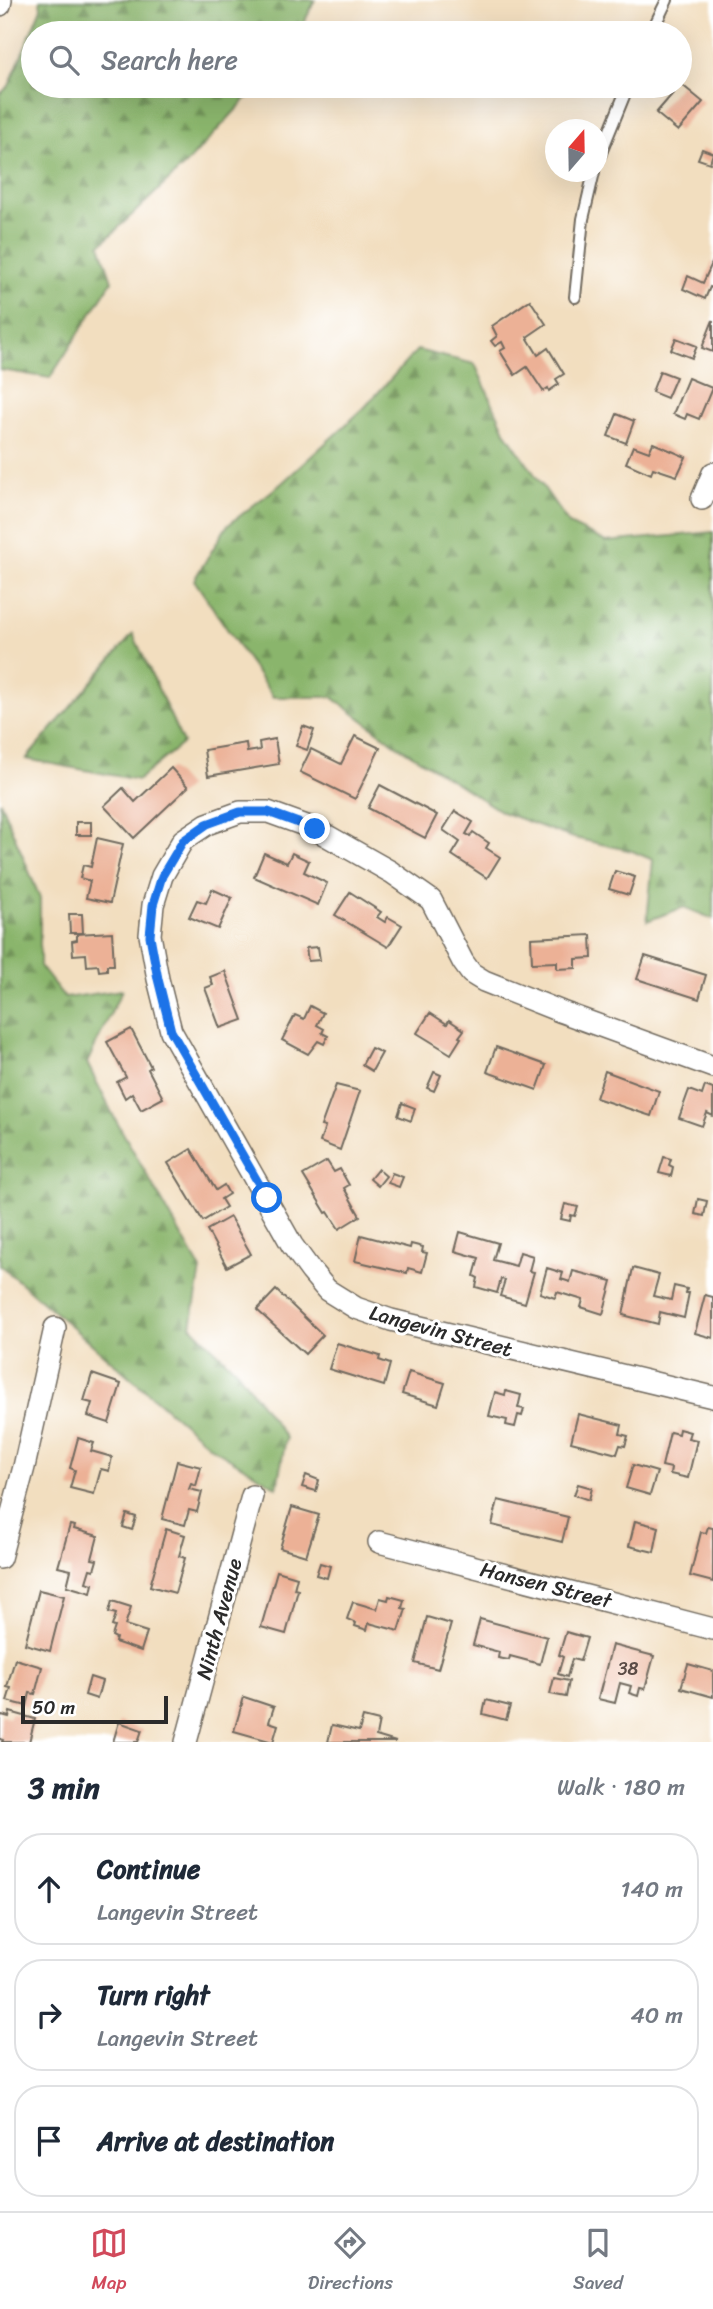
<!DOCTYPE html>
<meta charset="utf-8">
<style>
:root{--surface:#fff;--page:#f2f2f3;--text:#1f2937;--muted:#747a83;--line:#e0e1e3;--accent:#d1495b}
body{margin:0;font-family:Sriracha,sans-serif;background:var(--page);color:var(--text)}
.compass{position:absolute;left:545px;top:119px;width:63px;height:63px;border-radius:50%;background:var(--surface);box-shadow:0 7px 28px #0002;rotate:20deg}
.scale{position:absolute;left:21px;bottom:18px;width:147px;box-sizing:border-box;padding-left:7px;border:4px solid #2b2b2b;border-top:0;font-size:19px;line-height:24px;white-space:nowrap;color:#2b2b2b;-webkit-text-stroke:5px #fff;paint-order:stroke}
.stop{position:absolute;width:21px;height:21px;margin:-16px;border:5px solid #1a73e8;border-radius:50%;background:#fff}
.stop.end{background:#1a73e8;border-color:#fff;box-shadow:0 2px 7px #0008}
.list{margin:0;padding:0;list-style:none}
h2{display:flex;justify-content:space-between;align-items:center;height:91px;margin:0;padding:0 28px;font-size:30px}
h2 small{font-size:23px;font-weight:400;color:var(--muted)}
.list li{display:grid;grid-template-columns:46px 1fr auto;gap:21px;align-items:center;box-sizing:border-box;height:112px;margin:0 14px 14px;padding:0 14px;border:2px solid var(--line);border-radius:28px}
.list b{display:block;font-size:26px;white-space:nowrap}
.list p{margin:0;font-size:23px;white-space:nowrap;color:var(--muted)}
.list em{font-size:23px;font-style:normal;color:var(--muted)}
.icon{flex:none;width:38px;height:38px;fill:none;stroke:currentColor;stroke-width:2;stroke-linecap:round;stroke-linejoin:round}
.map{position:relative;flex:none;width:713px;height:1742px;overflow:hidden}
.search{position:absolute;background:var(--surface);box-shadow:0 7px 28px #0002;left:21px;right:21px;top:21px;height:77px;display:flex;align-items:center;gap:18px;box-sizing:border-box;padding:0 24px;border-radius:38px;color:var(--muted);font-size:26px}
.sheet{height:469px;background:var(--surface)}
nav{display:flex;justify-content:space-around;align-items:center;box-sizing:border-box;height:98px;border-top:2px solid var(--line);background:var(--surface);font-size:19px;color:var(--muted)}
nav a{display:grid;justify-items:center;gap:4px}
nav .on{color:var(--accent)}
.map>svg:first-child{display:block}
.forest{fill:url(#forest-firs);stroke:#5a704c;stroke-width:2}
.building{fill:#ecb196}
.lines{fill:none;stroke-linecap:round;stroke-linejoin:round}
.lane-casing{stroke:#716a5f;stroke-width:14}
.street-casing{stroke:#716a5f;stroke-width:24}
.lane{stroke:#fff;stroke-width:10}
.street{stroke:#fff;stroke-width:21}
.route{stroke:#1a73e8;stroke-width:9}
.labels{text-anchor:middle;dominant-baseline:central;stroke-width:6;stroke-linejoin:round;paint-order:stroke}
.number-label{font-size:18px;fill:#5b4c46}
.street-label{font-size:21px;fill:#2b2b2b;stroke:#fff}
</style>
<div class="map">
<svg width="713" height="1742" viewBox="0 0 713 1742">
<defs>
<pattern id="forest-firs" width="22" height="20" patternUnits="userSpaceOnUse" patternTransform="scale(1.75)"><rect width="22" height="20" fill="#8ab56c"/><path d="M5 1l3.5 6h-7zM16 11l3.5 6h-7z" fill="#719359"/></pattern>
</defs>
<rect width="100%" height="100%" fill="#fff"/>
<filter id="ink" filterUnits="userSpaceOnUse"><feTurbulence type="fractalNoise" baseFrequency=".0143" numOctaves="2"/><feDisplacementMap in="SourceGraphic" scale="14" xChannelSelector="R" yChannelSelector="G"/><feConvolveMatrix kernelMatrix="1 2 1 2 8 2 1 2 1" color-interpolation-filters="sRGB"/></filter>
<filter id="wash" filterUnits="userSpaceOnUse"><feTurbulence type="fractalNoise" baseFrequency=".00686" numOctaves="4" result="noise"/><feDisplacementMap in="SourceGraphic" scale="28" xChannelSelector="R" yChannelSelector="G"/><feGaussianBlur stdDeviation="1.57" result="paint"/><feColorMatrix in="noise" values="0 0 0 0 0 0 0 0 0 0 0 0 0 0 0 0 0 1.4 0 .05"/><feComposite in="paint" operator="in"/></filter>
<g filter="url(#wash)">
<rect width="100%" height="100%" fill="#f2debf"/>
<g class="forest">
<polygon points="40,0 315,0 299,33 33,33 33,86 258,86 189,161 100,245 112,281 50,378 0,370 0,94 9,86 41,8"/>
<polygon points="417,350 475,364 506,433 569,524 606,542 713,532 713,919 684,907 647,921 653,860 632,851 570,837 502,812 395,744 332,697 273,697 194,580 227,526 282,483 364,408"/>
<polygon points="133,634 183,743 138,780 26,759"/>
<polygon points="0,801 40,898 40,966 65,998 122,990 87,1063 114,1117 201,1270 191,1326 238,1372 286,1438 277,1487 211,1447 0,1265"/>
</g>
<g id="blocks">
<g class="building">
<polygon points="681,84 703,102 678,131 656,113"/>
<polygon points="702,149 713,153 710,163 698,159"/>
<polygon points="713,261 713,288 710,287 705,299 683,289 688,276 703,283"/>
<polygon points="530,300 546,324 527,337 538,355 548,348 564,374 556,379 559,384 549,391 548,388 543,391 527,367 515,375 500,351 505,348 502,342 495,346 491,341 497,336 492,326"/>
<polygon points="713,320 713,352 702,348"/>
<polygon points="676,338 697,346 692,358 671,350"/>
<polygon points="660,371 676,377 667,398 652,392"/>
<polygon points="688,378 712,388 699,419 687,414 685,419 673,414"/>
<polygon points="617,414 634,421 626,443 608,436"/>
<polygon points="653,443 686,457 677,476 653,468 651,474 626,463 633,446 649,452"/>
<polygon points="303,726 314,730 307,750 296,746"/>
<polygon points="355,736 380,748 355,799 300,772 311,749 341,764"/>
<polygon points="275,739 279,764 208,776 204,750 246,743 247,752 260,750 259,742"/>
<polygon points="171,768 188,787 134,838 104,806 123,788 135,802"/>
<polygon points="380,785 437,815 425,838 368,808"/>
<polygon points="455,811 473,822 466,834 470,836 473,832 489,843 486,848 500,857 487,878 452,855 460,842 443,830"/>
<rect x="76" y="822" width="15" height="13"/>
<polygon points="97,838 123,844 110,903 86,898 90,881 80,878 83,865 91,867"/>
<polygon points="264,853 287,863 292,853 309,861 304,872 327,883 318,905 254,877"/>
<polygon points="615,871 635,877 629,895 609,889"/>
<polygon points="212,889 232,898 218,929 189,917 197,900 206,903"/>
<polygon points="350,892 381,912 377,917 385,922 388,917 402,925 388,947 335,915"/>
<polygon points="69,914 82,914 83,933 70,933"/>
<polygon points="112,932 114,965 107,965 107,970 99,971 98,965 87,966 86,954 73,955 72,941 77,940 77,934"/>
<polygon points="591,935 592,958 576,959 576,968 557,969 557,962 532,963 531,938"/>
<polygon points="318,947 320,960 308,961 306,948"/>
<polygon points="645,956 706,975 699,999 637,979"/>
<polygon points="225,971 243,1020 220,1028 205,988 213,985 210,977"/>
<polygon points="310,1006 323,1013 317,1025 324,1029 322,1033 328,1036 324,1044 318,1041 308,1054 282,1040 295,1015 304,1019"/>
<polygon points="430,1013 447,1024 449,1020 464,1030 459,1037 461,1038 451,1054 417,1033"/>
<polygon points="131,1029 151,1067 148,1069 163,1098 141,1110 132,1093 125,1098 117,1082 126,1077 107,1042"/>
<polygon points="496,1047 546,1065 537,1090 487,1072"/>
<polygon points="371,1048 382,1053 372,1071 362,1065"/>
<polygon points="605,1071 659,1091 651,1116 596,1098"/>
<polygon points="434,1072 441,1075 434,1091 427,1088"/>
<polygon points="336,1085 360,1091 340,1150 320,1142 325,1127 321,1126"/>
<polygon points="705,1086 713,1089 713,1116 707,1113 702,1126 679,1118 689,1090 702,1095"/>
<polygon points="402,1103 415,1108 411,1121 398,1116"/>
<polygon points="191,1149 216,1190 224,1185 229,1194 221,1199 226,1207 203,1221 168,1163"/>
<polygon points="664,1157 671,1159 669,1165 673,1167 671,1176 659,1173"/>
<polygon points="327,1161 334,1172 340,1169 349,1185 344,1188 360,1216 339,1229 328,1212 326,1213 303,1175"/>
<polygon points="378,1169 386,1176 378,1186 370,1179"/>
<polygon points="392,1173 403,1177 399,1187 388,1183"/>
<polygon points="698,1199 707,1201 704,1216 695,1214"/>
<polygon points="565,1204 578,1207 575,1216 571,1215 570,1221 561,1219"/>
<polygon points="230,1217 251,1254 227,1267 207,1230"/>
<polygon points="460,1232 498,1243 493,1260 516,1266 520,1252 533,1256 529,1271 534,1272 525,1303 500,1296 505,1280 501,1279 497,1293 476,1287 478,1278 474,1276 479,1258 455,1251"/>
<polygon points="361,1235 410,1248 411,1244 423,1247 422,1252 427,1253 422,1272 408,1268 407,1273 355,1261"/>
<polygon points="547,1268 563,1273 561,1279 570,1282 573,1271 612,1281 603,1314 581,1307 583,1300 557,1292 555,1298 540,1293"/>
<polygon points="633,1268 659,1275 653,1296 671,1300 674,1286 687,1289 686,1293 689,1293 684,1318 660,1312 658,1324 623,1315"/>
<polygon points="276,1290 323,1335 305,1354 257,1310"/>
<polygon points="705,1295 713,1297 713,1338 695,1333"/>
<polygon points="337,1343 380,1356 379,1360 390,1364 384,1386 329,1369"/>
<polygon points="409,1372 445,1383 438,1405 402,1394"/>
<polygon points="92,1374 121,1384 109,1423 88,1416 92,1403 84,1401"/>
<polygon points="506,1391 521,1395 518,1408 524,1409 522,1416 518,1415 515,1427 506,1425 507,1420 489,1416 495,1392 505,1395"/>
<polygon points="578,1414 622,1425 620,1434 628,1436 625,1446 620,1445 617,1454 571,1442"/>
<polygon points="679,1429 690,1432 688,1438 697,1440 688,1478 670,1474 671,1468 662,1466 670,1432 678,1434"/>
<polygon points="78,1438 94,1443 91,1451 112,1457 109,1471 101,1469 94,1494 70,1488 75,1470 70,1468"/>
<polygon points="177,1461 201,1467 196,1486 191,1484 189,1489 202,1492 197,1512 189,1510 185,1525 162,1519"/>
<polygon points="633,1465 657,1472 650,1495 626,1488"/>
<polygon points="306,1475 319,1480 316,1491 302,1487"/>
<polygon points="578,1484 592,1488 589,1500 574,1495"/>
<polygon points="498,1500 568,1517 562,1542 492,1525"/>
<polygon points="292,1507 319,1515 306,1556 280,1548"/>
<polygon points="127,1514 136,1517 132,1530 123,1527"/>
<polygon points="635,1521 659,1527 654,1552 629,1546"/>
<polygon points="70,1525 75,1526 74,1529 98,1536 92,1559 97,1560 94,1570 90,1569 86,1582 93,1584 91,1593 67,1586 71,1570 58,1567"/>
<polygon points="708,1527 713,1528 713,1582 690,1576 701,1532 706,1533"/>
<polygon points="166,1529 185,1535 179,1556 185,1558 175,1593 150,1586"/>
<polygon points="320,1563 330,1566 327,1578 316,1575"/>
<polygon points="277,1571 297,1577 294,1589 298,1590 286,1634 261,1627"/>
<polygon points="39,1590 64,1596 50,1651 25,1644"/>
<polygon points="389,1596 404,1600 402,1608 406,1609 399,1631 369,1623 367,1630 355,1626 356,1623 347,1619 353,1602 377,1609 380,1598 388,1600"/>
<polygon points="112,1601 131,1607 125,1625 147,1632 141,1651 115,1642 116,1638 112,1636 115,1627 112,1626 116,1614 109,1612"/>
<polygon points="427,1617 451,1624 438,1669 415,1663"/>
<polygon points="480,1619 547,1637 540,1664 510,1656 509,1660 498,1658 499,1652 473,1645"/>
<polygon points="566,1632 587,1638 580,1661 572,1659 567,1677 558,1674 563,1657 559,1655"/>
<polygon points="612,1645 654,1656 645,1689 640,1688 638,1696 629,1693 631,1686 620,1683 615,1703 598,1699"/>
<polygon points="15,1659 42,1667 35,1694 30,1693 27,1706 7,1701 11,1688 7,1687"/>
<polygon points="688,1664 713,1671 713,1697 681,1688"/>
<polygon points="90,1677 102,1681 97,1699 85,1695"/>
<polygon points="554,1678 569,1681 566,1697 550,1694"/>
<polygon points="244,1697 274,1707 269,1722 278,1725 273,1742 234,1731"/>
<polygon points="486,1700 510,1706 506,1720 483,1714"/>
<polygon points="10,1712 35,1719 29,1742 2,1742 3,1740 0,1739 0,1718 2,1715 9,1717"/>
<polygon points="363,1717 379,1721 376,1736 396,1742 328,1742 332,1725 359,1731"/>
<polygon points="119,1722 142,1730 138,1742 113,1742"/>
</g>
</g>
</g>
<g filter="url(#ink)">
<use href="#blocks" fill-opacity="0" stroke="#716a5f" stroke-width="2"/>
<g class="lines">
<g class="lane-casing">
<g id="lane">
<polyline points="651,33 667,0"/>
<polyline points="598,160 628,86"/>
<polyline points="575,297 583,219 594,172"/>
</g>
</g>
<g class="street-casing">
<g id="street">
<polyline points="0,5 1,0"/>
<polyline points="702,499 713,473"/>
<polyline points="713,1067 562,1012 484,981 471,973 463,962 431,900 391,872 315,829 268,812 240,812 207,824 183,840 162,876 153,905 150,935 158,979 171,1031 292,1245 311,1271 327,1290 356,1308 391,1320 713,1397"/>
<polyline points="379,1542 713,1629"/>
<polyline points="0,1558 24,1467 55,1328"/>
<polyline points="186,1742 252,1496"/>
</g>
</g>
<use href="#lane" class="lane"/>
<use href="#street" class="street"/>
</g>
</g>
<g class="lines" filter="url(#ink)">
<polyline class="route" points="267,1198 171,1031 158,979 150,936 153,905 162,876 183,841 207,824 240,812 268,812 315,829"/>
</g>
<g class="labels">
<g class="number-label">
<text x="628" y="1669">38</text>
</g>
<g class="street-label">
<text transform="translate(441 1331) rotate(15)">Langevin Street</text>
<text transform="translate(546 1585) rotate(14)">Hansen Street</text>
<text transform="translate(219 1619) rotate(-75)">Ninth Avenue</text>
</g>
</g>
</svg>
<svg class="compass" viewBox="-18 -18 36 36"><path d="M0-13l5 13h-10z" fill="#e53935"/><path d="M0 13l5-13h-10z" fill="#747a83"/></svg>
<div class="scale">50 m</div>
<div class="stop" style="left:267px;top:1198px"></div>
<div class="stop end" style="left:315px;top:829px"></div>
<div class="search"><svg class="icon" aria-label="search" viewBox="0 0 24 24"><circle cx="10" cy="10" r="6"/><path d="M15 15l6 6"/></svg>Search here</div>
</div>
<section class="sheet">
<h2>3 min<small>Walk · 180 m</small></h2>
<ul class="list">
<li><svg class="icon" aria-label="ahead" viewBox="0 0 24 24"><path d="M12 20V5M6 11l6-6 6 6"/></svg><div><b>Continue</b><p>Langevin Street</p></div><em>140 m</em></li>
<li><svg class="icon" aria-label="right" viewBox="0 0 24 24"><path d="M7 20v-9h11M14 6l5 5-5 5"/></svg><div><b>Turn right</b><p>Langevin Street</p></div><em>40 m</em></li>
<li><svg class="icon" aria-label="arrive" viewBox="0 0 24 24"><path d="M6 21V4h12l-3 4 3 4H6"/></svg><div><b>Arrive at destination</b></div></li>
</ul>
</section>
<nav>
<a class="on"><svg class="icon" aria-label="map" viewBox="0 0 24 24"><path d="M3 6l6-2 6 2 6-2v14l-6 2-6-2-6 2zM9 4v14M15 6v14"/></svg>Map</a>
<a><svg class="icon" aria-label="directions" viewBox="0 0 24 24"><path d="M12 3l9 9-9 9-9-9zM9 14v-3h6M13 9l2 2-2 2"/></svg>Directions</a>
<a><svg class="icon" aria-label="saved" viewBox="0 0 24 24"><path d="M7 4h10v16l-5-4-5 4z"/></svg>Saved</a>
</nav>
